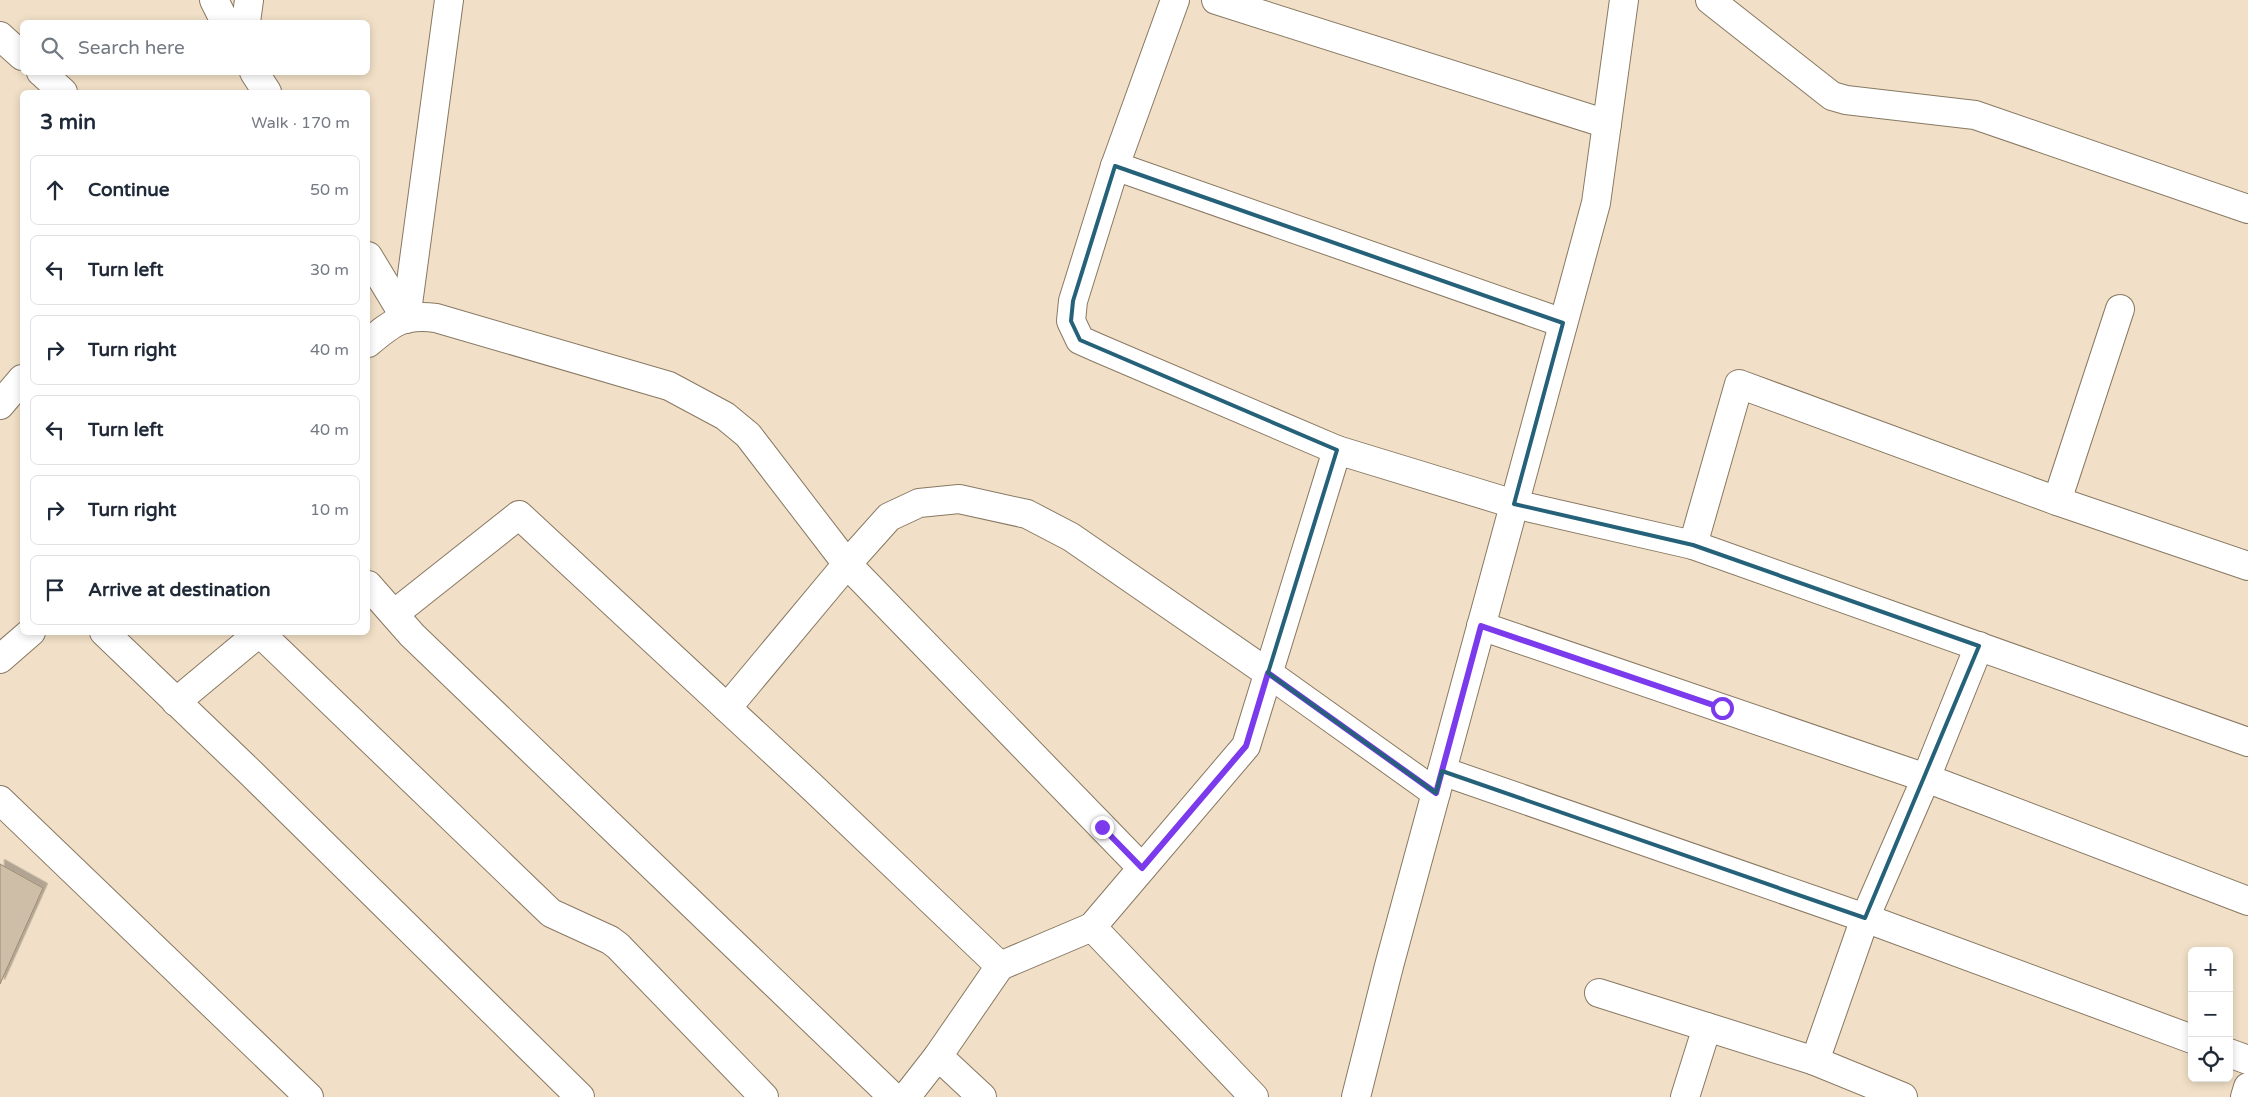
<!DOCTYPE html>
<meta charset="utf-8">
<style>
:root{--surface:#fff;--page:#f6f6f7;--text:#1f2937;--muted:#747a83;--line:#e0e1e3}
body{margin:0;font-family:"Varela Round",sans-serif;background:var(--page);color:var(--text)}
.controls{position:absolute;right:15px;bottom:15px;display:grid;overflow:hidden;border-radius:8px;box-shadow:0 2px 8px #0003}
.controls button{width:45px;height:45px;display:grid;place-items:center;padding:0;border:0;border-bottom:1px solid var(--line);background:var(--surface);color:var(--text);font:25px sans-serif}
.stop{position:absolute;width:15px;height:15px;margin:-11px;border:4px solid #7c3aed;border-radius:50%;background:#fff}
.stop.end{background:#7c3aed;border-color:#fff;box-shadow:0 1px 5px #0008}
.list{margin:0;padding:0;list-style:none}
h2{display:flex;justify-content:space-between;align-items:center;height:65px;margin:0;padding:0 20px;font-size:21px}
h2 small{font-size:16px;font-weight:400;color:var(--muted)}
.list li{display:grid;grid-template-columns:32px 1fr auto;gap:15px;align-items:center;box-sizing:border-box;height:70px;margin:0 10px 10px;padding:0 10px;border:1px solid var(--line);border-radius:8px}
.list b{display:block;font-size:19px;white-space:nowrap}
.list em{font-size:16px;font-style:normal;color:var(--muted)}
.icon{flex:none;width:28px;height:28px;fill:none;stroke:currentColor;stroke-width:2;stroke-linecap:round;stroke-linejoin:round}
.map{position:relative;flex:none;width:2248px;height:1097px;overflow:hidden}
.search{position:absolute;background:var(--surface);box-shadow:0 2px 8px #0003;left:20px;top:20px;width:350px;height:55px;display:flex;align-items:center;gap:12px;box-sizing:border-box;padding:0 18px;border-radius:8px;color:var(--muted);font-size:19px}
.panel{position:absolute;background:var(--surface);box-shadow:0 2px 8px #0003;left:20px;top:90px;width:350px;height:545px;border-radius:8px}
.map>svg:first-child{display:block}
.building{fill:#cfbea7;stroke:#988872;filter:url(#shadow)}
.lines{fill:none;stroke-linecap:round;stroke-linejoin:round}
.street-casing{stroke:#887862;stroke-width:30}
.street{stroke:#fff;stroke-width:28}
.route{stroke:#7c3aed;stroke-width:6}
.marked{fill:none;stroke:#256279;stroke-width:4;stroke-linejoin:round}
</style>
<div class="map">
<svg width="2248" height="1097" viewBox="0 0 2248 1097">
<defs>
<filter id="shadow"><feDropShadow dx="4.5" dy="-4.5" stdDeviation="0" flood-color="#0004"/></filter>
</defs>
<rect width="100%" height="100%" fill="#f1e0c7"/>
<polygon class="building" points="0,864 43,888 0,984"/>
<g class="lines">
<g class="street-casing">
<g id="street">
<polyline points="214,0 225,22"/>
<polyline points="1175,0 1115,166 1073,301 1071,321 1080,340 1098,348 1337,450"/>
<polyline points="1216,0 1607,124"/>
<polyline points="1710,0 1832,96 1846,100 1975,115 2248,209"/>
<polyline points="246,22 249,0"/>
<polyline points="0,36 22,56"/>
<polyline points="41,72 63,92"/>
<polyline points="254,72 267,92"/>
<polyline points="1115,166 1563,323"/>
<polyline points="368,256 406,319"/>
<polyline points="406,319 449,0"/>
<path d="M368,343C393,322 402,314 436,318L669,386L725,416L748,435L847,564L1142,868"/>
<polyline points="0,405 22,379"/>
<polyline points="2057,501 2120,309"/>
<polyline points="1693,545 2248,742"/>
<polyline points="368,585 412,635 893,1097"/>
<polyline points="394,614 519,515 810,785 1000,966 938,1056"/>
<polyline points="1481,626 1926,778 1865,918 1815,1061 1903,1097"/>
<polyline points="104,632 252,774 580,1097"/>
<polyline points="260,633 551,913 610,940 618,946 764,1097"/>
<polyline points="1979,646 1926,778 2248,901"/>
<polyline points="0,659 31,632"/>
<polyline points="176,702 260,632"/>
<polyline points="727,708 847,564 889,517 919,503 959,499 1027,514 1071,537 1268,673 1436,793"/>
<polyline points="1442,771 1865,918 2192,1039"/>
<polyline points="0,800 309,1097"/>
<polyline points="1092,927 1254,1097"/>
<polyline points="1000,966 1092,927 1246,746 1337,450 1514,504 1693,545 1739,384 2057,501 2248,566"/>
<polyline points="1599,993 1815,1061"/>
<polyline points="2229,1053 2248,1060"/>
<polyline points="906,1097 938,1056 982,1097"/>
<polyline points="1356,1097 1389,966 1596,203 1624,0"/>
<polyline points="1685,1097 1707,1027"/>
<polyline points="2245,1097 2248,1087"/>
</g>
</g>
<use href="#street" class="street"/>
</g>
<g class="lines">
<polyline class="route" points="1102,827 1142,868 1246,746 1268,673 1436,793 1481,626 1722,708"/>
</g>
<path class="marked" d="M1115,166L1563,323L1514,504L1693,545L1979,646L1865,918L1442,771L1436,793L1268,673L1337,450L1080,340L1071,321L1073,301Z"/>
</svg>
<div class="controls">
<button>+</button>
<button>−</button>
<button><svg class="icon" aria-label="locate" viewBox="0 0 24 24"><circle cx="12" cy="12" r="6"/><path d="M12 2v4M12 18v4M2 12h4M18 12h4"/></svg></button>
</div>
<div class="stop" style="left:1722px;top:708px"></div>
<div class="stop end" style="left:1102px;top:827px"></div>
<div class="search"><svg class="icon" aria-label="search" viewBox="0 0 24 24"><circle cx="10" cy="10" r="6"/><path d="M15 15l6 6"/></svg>Search here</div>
<section class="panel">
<h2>3 min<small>Walk · 170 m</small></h2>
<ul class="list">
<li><svg class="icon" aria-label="ahead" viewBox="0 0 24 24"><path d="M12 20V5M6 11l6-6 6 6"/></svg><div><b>Continue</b></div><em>50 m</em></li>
<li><svg class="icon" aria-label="left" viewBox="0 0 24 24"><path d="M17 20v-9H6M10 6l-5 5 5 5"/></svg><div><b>Turn left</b></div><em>30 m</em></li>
<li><svg class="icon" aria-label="right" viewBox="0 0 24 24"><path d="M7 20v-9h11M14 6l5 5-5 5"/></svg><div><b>Turn right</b></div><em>40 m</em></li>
<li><svg class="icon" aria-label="left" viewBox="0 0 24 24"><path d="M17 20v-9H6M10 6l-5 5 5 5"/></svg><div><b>Turn left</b></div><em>40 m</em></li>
<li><svg class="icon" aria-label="right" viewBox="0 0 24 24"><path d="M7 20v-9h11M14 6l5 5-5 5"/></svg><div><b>Turn right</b></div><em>10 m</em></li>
<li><svg class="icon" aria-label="arrive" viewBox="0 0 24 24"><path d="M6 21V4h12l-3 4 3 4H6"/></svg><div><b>Arrive at destination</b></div></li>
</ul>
</section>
</div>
